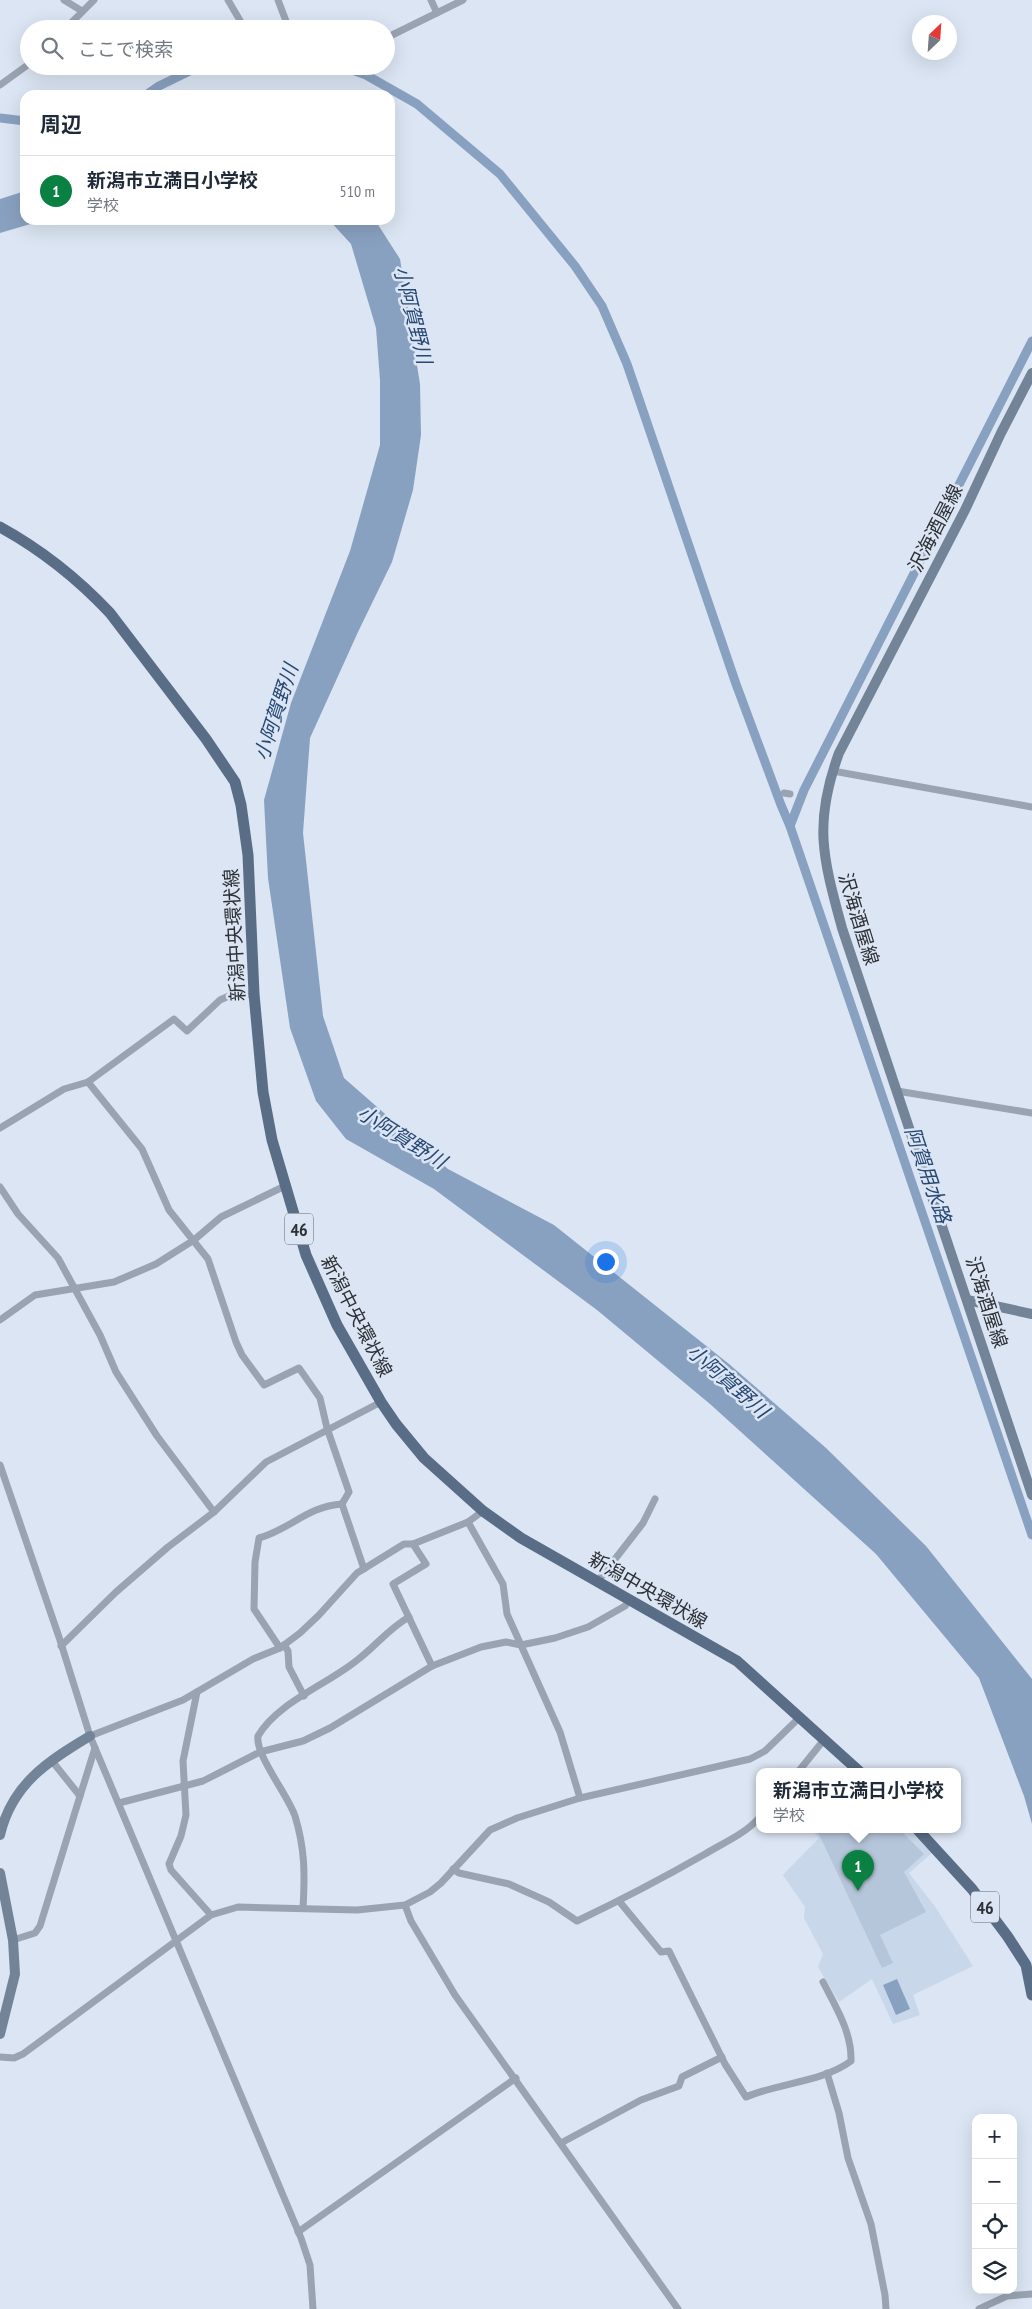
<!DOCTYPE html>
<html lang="ja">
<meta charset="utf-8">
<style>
:root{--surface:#fff;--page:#f6f6f7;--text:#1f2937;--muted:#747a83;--line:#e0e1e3;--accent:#0b8043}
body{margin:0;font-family:"PT Sans Narrow","Noto Sans JP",sans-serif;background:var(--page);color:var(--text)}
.controls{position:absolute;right:15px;bottom:15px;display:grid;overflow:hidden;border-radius:10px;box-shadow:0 5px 20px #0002}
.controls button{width:45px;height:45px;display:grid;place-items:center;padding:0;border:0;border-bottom:1px solid var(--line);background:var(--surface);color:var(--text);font:25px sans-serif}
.compass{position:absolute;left:912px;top:15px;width:45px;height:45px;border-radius:50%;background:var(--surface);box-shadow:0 5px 20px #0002;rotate:25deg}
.you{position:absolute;left:605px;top:1261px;width:18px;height:18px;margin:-12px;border:4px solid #fff;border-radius:50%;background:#1a73e8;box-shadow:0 0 0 8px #1a73e833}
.badge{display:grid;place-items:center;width:32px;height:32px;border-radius:50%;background:var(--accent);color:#fff;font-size:16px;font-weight:700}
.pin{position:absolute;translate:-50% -41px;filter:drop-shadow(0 1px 2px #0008)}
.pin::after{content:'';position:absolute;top:26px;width:18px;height:15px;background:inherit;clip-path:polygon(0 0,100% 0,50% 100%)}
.popup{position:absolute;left:756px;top:1768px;width:205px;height:65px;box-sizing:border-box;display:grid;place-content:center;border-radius:10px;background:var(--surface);filter:drop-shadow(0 1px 4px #0005);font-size:16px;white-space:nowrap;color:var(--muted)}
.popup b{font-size:19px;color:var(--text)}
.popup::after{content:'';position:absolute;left:50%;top:100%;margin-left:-10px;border:10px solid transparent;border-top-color:var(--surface)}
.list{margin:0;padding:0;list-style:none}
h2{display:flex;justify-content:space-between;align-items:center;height:65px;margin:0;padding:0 20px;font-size:21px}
h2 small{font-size:16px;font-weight:400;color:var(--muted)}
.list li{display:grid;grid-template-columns:32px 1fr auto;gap:15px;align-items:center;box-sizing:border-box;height:70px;padding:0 20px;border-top:1px solid var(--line)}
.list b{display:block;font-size:19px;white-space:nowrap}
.list p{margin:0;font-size:16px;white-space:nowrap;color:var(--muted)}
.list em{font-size:16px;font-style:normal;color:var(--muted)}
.icon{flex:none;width:28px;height:28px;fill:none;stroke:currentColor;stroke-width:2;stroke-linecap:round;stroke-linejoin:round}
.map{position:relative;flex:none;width:1032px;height:2309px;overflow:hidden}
.search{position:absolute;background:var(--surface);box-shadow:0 5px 20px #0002;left:20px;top:20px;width:375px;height:55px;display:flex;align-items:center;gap:12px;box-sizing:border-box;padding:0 18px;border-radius:28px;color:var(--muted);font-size:19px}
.panel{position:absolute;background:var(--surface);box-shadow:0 5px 20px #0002;left:20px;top:90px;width:375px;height:135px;border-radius:15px}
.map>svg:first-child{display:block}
.built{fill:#c9d7ea}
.green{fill:#b6c6da}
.water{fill:#89a1c0}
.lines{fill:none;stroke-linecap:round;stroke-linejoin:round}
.canal{stroke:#89a1c0;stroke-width:9}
.street{stroke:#99a3b1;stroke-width:7}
.secondary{stroke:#748498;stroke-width:10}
.primary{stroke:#5a6d86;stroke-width:11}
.labels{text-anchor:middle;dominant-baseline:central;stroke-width:5;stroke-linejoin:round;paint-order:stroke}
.shield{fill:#dbe5f3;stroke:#61676f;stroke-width:1}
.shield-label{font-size:18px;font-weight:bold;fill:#2d3136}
.street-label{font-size:19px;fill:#2d3136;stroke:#dbe5f3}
.water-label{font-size:20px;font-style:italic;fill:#264873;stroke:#dbe5f3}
</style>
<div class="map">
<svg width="1032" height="2309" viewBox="0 0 1032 2309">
<rect width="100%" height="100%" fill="#dbe5f3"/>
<polygon class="built" points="812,1830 914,1830 933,1852 909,1873 936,1908 973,1966 913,1995 920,2015 893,2024 872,1979 839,2002 818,1967 823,1954 804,1918 805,1907 783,1875 819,1838"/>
<polygon class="green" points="817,1830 900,1830 924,1854 904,1872 926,1912 880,1935 893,1963 882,1968"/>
<g class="water">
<polygon points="25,191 25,220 44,220 0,233 0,199"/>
<polygon points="329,220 375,220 400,259 420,384 421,435 413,490 392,562 358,632 310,738 303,833 323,1016 344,1078 448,1169 554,1225 729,1364 826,1448 926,1546 1032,1679 1032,1824 1024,1796 979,1678 876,1554 710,1404 597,1310 434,1189 346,1139 316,1101 290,1028 268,878 264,800 291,703 350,551 380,445 380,380 376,328 351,244"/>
<polygon points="897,1979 910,2009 896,2015 883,1985"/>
</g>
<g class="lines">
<g class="canal">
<polyline points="341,66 366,75 417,104 500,174 575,266 602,306 627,364 736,684 781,805 790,826 1032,1535"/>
<polyline points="146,95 159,86 200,66"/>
<polyline points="0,118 25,121"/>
<polyline points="790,826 804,790 1032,341"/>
</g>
<g class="street">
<polyline points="64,0 82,11"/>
<polyline points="228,0 245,29"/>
<polyline points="278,0 289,29"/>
<polyline points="431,0 437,13"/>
<polyline points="65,29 94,0"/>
<polyline points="386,38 463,0"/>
<polyline points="0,85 29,64"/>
<polyline points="833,771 1032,807"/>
<polyline points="784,793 790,794"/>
<polyline points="88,1082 142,1149 169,1210 208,1259 236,1342 242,1355 264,1385 299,1368 320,1398 327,1428 349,1492 342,1504"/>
<polyline points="897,1091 1032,1113"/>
<polyline points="0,1128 64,1089 88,1082 174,1019 187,1031 220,1000 231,995 254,994"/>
<polyline points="0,1187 18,1214 58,1258 100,1335 116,1372 157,1436 214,1512"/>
<polyline points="0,1320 35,1295 114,1282 156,1264 194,1240 221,1217 287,1185"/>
<polyline points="0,1465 59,1637 90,1736 301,2238 310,2265 313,2309"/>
<polyline points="342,1504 364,1569"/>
<polyline points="468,1522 503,1584 507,1614 560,1732 580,1798"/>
<polyline points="413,1544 426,1564 393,1584 432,1666 481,1647 506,1642 521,1645 555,1638 588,1627 625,1606 630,1600"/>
<polyline points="598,1581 643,1523 655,1499"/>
<polyline points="284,1645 288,1651 289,1667 304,1696"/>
<polyline points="61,1646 116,1592 168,1547 214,1512 266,1462 381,1402"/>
<path d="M280,1648L254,1609L255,1562L259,1538C289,1530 308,1506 342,1504"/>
<polyline points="197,1692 183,1761 186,1815 181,1836 169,1864 171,1870 211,1915"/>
<polyline points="90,1736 183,1700 253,1659 280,1648 300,1633 319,1615 357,1573 404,1544 413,1544 468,1522 483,1511"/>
<polyline points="798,1772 823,1741"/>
<polyline points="80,1796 95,1748"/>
<polyline points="119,1803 203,1781 260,1752 303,1741 330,1728 432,1666"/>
<path d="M453,1869L459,1873L509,1884L549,1902L577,1921C621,1900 663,1878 705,1854C723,1843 745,1834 759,1818"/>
<path d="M619,1901L661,1952L669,1951L725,2064L746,2097C778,2083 823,2082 851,2061C852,2033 836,2007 823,1982"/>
<polyline points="405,1905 411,1921 455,1995 678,2309"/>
<path d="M303,1908C305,1874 305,1849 295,1816C288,1795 255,1755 258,1736C277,1703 326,1685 356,1661C375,1647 388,1629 409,1617"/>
<polyline points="13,1940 35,1933 40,1926 80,1796 52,1761"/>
<polyline points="0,2057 14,2058 23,2054 211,1915 238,1907 357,1910 405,1905 430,1892 441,1883 490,1830 517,1818 580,1798 750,1759 765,1751 799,1718"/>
<polyline points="827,2073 839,2113 848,2158 871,2224 885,2295 886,2309"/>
<polyline points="561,2143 641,2100 679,2086 682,2077 722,2057"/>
<polyline points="298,2232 516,2078"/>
<polyline points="979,2309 1007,2296 1032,2294"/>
</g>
<g class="secondary">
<path d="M1032,373L1001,433L965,510L839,753C813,824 823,858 842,928L1032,1495"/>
<polyline points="967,1300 1032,1314"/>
<path d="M0,1835C12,1784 48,1761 90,1736"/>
<polyline points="0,1873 13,1940 15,1974 0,2034"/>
</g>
<g class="primary">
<path d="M0,527C40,549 79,580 110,613L206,739L235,782L241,805L248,855L254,994L263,1092L272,1140L306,1255L337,1325L381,1402L396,1424L424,1458L483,1511L521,1538L737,1661L860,1772"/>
<polyline points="918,1830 972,1889 1008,1937 1026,1965 1032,1995"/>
</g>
</g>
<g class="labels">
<g class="shield">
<rect x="285" y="1213.5" width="28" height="31" rx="4"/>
<rect x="971" y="1891.5" width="28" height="31" rx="4"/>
</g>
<g class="shield-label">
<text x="299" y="1229">46</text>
<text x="985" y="1907">46</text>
</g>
<g class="street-label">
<text transform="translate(935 528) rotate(-63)">沢海酒屋線</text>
<text transform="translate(859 919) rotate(73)">沢海酒屋線</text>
<text transform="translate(234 935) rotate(-93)">新潟中央環状線</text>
<text transform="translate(987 1302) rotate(72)">沢海酒屋線</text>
<text transform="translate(357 1316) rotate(63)">新潟中央環状線</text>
<text transform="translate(648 1590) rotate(30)">新潟中央環状線</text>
</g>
<g class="water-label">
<text transform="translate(413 315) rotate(76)">小阿賀野川</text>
<text transform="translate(276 712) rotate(-72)">小阿賀野川</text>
<text transform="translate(402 1137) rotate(32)">小阿賀野川</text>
<text transform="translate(928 1175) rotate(71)">阿賀用水路</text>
<text transform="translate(728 1381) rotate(41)">小阿賀野川</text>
</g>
</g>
</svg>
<div class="controls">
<button>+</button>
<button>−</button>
<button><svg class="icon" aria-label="locate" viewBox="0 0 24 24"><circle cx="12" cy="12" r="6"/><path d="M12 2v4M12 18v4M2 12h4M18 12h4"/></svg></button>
<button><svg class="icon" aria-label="layers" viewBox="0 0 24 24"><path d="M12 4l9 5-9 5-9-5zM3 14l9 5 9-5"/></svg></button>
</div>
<svg class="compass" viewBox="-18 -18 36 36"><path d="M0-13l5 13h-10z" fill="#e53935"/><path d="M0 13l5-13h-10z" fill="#747a83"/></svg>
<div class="you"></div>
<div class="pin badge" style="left:858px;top:1891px">1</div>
<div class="popup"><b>新潟市立満日小学校</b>学校</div>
<div class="search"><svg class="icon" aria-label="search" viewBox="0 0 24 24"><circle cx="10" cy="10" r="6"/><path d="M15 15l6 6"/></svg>ここで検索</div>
<section class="panel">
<h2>周辺<small></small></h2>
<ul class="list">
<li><span class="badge">1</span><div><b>新潟市立満日小学校</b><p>学校</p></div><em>510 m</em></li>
</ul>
</section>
</div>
